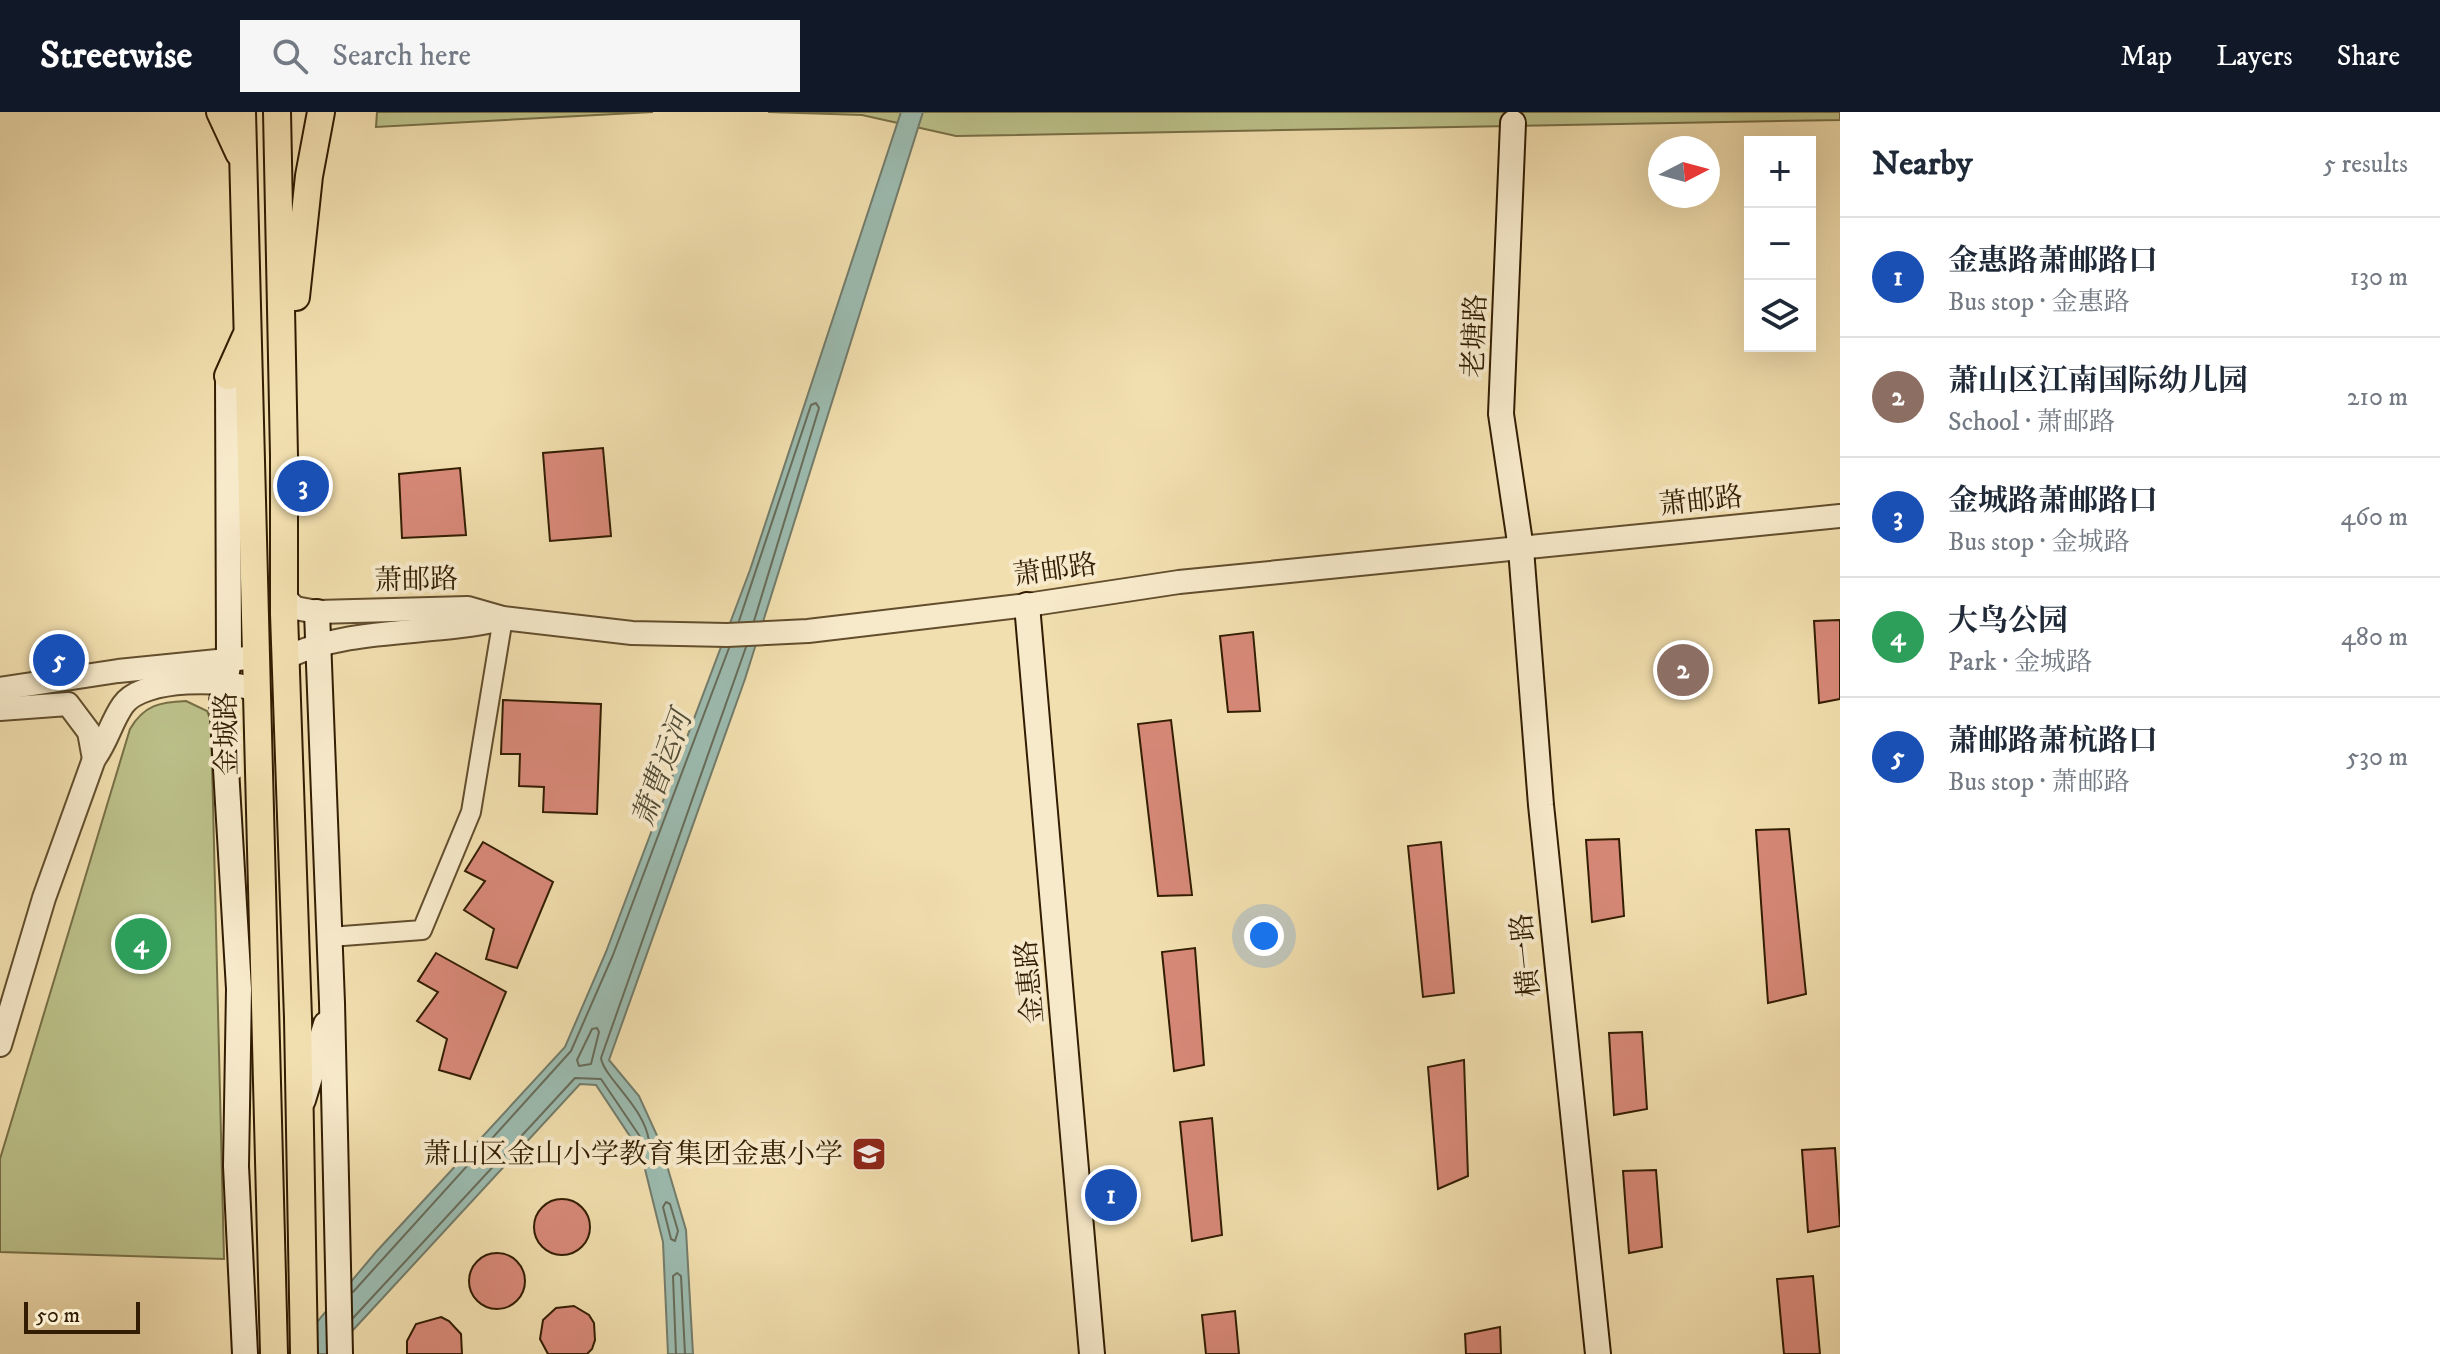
<!DOCTYPE html>
<meta charset="utf-8">
<style>
:root{--surface:#fff;--page:#f6f6f7;--text:#1f2937;--muted:#747a83;--line:#e0e1e3;--accent:#111827}
body{margin:0;font-family:"IM FELL DW Pica","Noto Serif SC",serif;background:var(--page);color:var(--text)}
.controls{position:absolute;right:24px;top:24px;display:grid;overflow:hidden;border-radius:0px;box-shadow:0 8px 32px #0002}
.controls button{width:72px;height:72px;display:grid;place-items:center;padding:0;border:0;border-bottom:2px solid var(--line);background:var(--surface);color:var(--text);font:40px sans-serif}
.compass{position:absolute;left:1648px;top:24px;width:72px;height:72px;border-radius:50%;background:var(--surface);box-shadow:0 8px 32px #0002;rotate:84deg}
.scale{position:absolute;left:24px;bottom:20px;width:116px;box-sizing:border-box;padding-left:8px;border:4px solid #321d02;border-top:0;font-size:22px;line-height:28px;white-space:nowrap;color:#321d02;-webkit-text-stroke:6px #f7eacb;paint-order:stroke}
.you{position:absolute;left:1264px;top:824px;width:28px;height:28px;margin:-20px;border:6px solid #fff;border-radius:50%;background:#1a73e8;box-shadow:0 0 0 12px #1a73e833}
.badge{display:grid;place-items:center;width:52px;height:52px;border-radius:50%;background:var(--accent);color:#fff;font-size:26px;font-weight:700}
.pin{position:absolute;translate:-50% -50%;border:4px solid #fff;box-shadow:0 2px 8px #0006}
.list{margin:0;padding:0;list-style:none}
h2{display:flex;justify-content:space-between;align-items:center;height:104px;margin:0;padding:0 32px;font-size:34px}
h2 small{font-size:26px;font-weight:400;color:var(--muted)}
.list li{display:grid;grid-template-columns:52px 1fr auto;gap:24px;align-items:center;box-sizing:border-box;height:120px;padding:0 32px;border-top:2px solid var(--line)}
.list b{display:block;font-size:30px;white-space:nowrap}
.list p{margin:0;font-size:26px;white-space:nowrap;color:var(--muted)}
.list em{font-size:26px;font-style:normal;color:var(--muted)}
.icon{flex:none;width:44px;height:44px;fill:none;stroke:currentColor;stroke-width:2;stroke-linecap:round;stroke-linejoin:round}
.map{position:relative;flex:none;width:1840px;height:1242px;overflow:hidden}
header{display:flex;align-items:center;gap:48px;box-sizing:border-box;height:112px;padding:0 40px;background:var(--accent);color:#fff}
header strong{font-size:38px}
nav{display:flex;gap:44px;margin-inline-start:auto;font-size:28px}
.search{width:560px;height:72px;background:var(--page);display:flex;align-items:center;gap:20px;box-sizing:border-box;padding:0 28px;border-radius:0px;color:var(--muted);font-size:30px}
main{display:flex}
aside{flex:1;background:var(--surface)}
.map>svg:first-child{display:block}
.green{fill:#bcc18a;stroke:#776f46;stroke-width:2}
.water{fill:#9cbcb1;stroke:#727c6b;stroke-width:2}
.lines{fill:none;stroke-linecap:round;stroke-linejoin:round}
.shore{stroke:#676c5a;stroke-width:2}
.building{fill:#d88979;stroke:#321d02;stroke-width:2}
.minor-casing{stroke:#624e2d;stroke-width:22}
.tertiary-casing{stroke:#624e2d;stroke-width:26}
.secondary-casing{stroke:#321d02;stroke-width:28}
.primary-casing{stroke:#321d02;stroke-width:30}
.minor{stroke:#f7eacb;stroke-width:18}
.tertiary{stroke:#f7eacb;stroke-width:22}
.secondary{stroke:#f7eacb;stroke-width:24}
.primary{stroke:#f2dfaf;stroke-width:26}
.labels{text-anchor:middle;dominant-baseline:central;stroke-width:8;stroke-linejoin:round;paint-order:stroke}
.street-label{font-size:28px;fill:#321d02;stroke:#f7eacb}
.poi-label{font-size:28px;fill:#321d02;stroke:#f7eacb;text-anchor:end}
.water-label{font-size:30px;font-style:italic;fill:#524d37;stroke:#f7eacb}
</style>
<header>
<strong>Streetwise</strong>
<div class="search"><svg class="icon" aria-label="search" viewBox="0 0 24 24"><circle cx="10" cy="10" r="6"/><path d="M15 15l6 6"/></svg>Search here</div>
<nav><a>Map</a><a>Layers</a><a>Share</a></nav>
</header>
<main>
<div class="map">
<svg width="1840" height="1242" viewBox="0 0 1840 1242">
<rect width="100%" height="100%" fill="#f2dfaf"/>
<filter id="stains"><feTurbulence type="fractalNoise" baseFrequency=".0025" numOctaves="4"/><feColorMatrix values="0 0 0 0 .2 0 0 0 0 .09 0 0 0 0 .02 0 0 0 .5 -.17"/></filter>
<radialGradient id="worn" r=".72"><stop offset=".6" stop-color="#630" stop-opacity="0"/><stop offset="1" stop-color="#630" stop-opacity=".3"/></radialGradient>
<g class="green">
<polygon points="377,0 653,0 376,15"/>
<polygon points="768,0 1840,0 1840,8 956,24 862,3"/>
<path d="M186,589L207,599L211,609L224,1147L0,1140V1047L130,617C144,593 160,590 186,589Z"/>
</g>
<polygon class="water" points="901,0 923,0 745,567 609,948 639,984 660,1030 686,1118 693,1242 668,1242 663,1130 641,1041 596,973 580,972 331,1242 290,1242 376,1140 565,935 606,840 750,458"/>
<g class="lines">
<g class="shore">
<polyline points="739,509 811,293 816,291 819,296 754,509"/>
<polygon points="597,916 599,920 591,952 579,954 577,948 592,917"/>
<polygon points="666,1090 670,1092 678,1119 675,1129 671,1127 663,1095"/>
<polyline points="353,1180 571,939 613,843 729,536"/>
<path d="M353,1206L575,966L601,967L643,1029H649C644,994 604,966 601,946L746,535"/>
<polyline points="676,1242 673,1164 677,1161 681,1164 685,1242"/>
</g>
</g>
<g class="building">
<polygon points="603,336 611,424 550,429 543,341"/>
<polygon points="460,356 466,423 402,426 399,362"/>
<polygon points="1840,508 1840,587 1819,591 1814,509"/>
<polygon points="1253,520 1260,599 1228,600 1220,524"/>
<polygon points="503,588 601,592 597,702 543,700 544,675 519,674 520,642 501,642"/>
<polygon points="1171,608 1192,783 1158,784 1138,612"/>
<polygon points="1789,717 1806,882 1768,891 1756,718"/>
<polygon points="1619,727 1624,804 1592,810 1586,728"/>
<polygon points="483,730 553,770 517,856 486,847 494,817 464,798 485,769 465,759"/>
<polygon points="1441,730 1454,881 1423,885 1408,734"/>
<polygon points="1195,836 1204,953 1174,959 1162,840"/>
<polygon points="436,841 506,880 470,967 439,958 447,927 417,909 438,880 418,869"/>
<polygon points="1642,920 1647,997 1614,1003 1609,921"/>
<polygon points="1464,948 1468,1064 1438,1077 1428,955"/>
<polygon points="1212,1006 1222,1123 1192,1129 1180,1010"/>
<polygon points="1835,1036 1840,1114 1808,1120 1802,1038"/>
<polygon points="1656,1058 1662,1135 1629,1141 1623,1059"/>
<circle cx="562" cy="1115" r="28"/>
<circle cx="497" cy="1169" r="28"/>
<polygon points="1813,1164 1820,1242 1784,1242 1777,1167"/>
<polygon points="574,1194 589,1203 594,1211 595,1228 592,1237 587,1242 548,1242 540,1227 543,1208 556,1196"/>
<polygon points="1235,1199 1239,1242 1206,1242 1202,1203"/>
<polygon points="441,1205 449,1209 461,1222 462,1242 407,1242 407,1229 416,1212"/>
<polygon points="1500,1215 1501,1242 1466,1242 1465,1222"/>
</g>
<g class="lines">
<g class="minor-casing">
<polyline id="minor" points="330,825 422,818 471,700 503,506"/>
</g>
<g class="tertiary-casing">
<g id="tertiary">
<polyline points="284,485 295,496 317,500 468,496 503,506 632,521 727,523 808,519 1027,493 1179,470 1840,404"/>
<path d="M285,546C351,514 431,524 501,507"/>
<polyline points="0,577 118,559 257,545"/>
<polyline points="0,597 68,592 89,620 94,647"/>
<path d="M0,933L44,786L94,647C107,630 111,610 123,593C142,565 229,566 258,579"/>
</g>
</g>
<g class="secondary-casing">
<g id="secondary">
<polyline points="1513,11 1501,302 1521,437 1541,693 1598,1242"/>
<polyline points="228,264 229,548 222,589 239,877 236,1054 245,1242"/>
<polyline points="1027,493 1092,1242"/>
<polyline points="317,500 332,891 340,1242"/>
<polyline points="303,988 326,912"/>
</g>
</g>
<g class="primary-casing">
<g id="primary">
<polyline points="220,0 239,41"/>
<polyline points="242,0 274,1242"/>
<polyline points="277,0 284,344 284,502 298,906 304,1242"/>
<polyline points="296,185 309,64 321,0"/>
<polyline points="228,264 245,226"/>
</g>
</g>
<use href="#minor" class="minor"/>
<use href="#tertiary" class="tertiary"/>
<use href="#secondary" class="secondary"/>
<use href="#primary" class="primary"/>
</g>
<defs>
<g id="school-square" transform="scale(1.8)"><rect x="-9" y="-9" width="18" height="18" rx="4" fill="#8f2418" stroke="#f7eacb"/><path d="M0-5L7-2L0 1L-7-2ZM-4 1L0 2.5L4 1V4Q0 6-4 4Z" fill="#fff"/></g>
</defs>
<g fill-rule="evenodd">
<use href="#school-square" x="869" y="1042"/>
</g>
<g class="labels">
<g class="street-label">
<text transform="translate(1475 224) rotate(-88)">老塘路</text>
<text transform="translate(1701 389) rotate(-6)">萧邮路</text>
<text transform="translate(1055 458) rotate(-8)">萧邮路</text>
<text transform="translate(416 468) rotate(-1)">萧邮路</text>
<text transform="translate(227 622) rotate(-91)">金城路</text>
<text transform="translate(1526 843) rotate(-96)">横一路</text>
<text transform="translate(1030 870) rotate(-95)">金惠路</text>
</g>
<g class="poi-label">
<text x="843" y="1042">萧山区金山小学教育集团金惠小学</text>
</g>
<g class="water-label">
<text transform="translate(663 657) rotate(-70)">萧曹运河</text>
</g>
</g>
<rect width="100%" height="100%" filter="url(#stains)"/>
<rect width="100%" height="100%" fill="url(#worn)"/>
</svg>
<div class="controls">
<button>+</button>
<button>−</button>
<button><svg class="icon" aria-label="layers" viewBox="0 0 24 24"><path d="M12 4l9 5-9 5-9-5zM3 14l9 5 9-5"/></svg></button>
</div>
<svg class="compass" viewBox="-18 -18 36 36"><path d="M0-13l5 13h-10z" fill="#e53935"/><path d="M0 13l5-13h-10z" fill="#747a83"/></svg>
<div class="scale">50 m</div>
<div class="you"></div>
<div class="pin badge" style="left:1111px;top:1083px;background:#1a4fb4">1</div>
<div class="pin badge" style="left:1683px;top:558px;background:#8d6e63">2</div>
<div class="pin badge" style="left:303px;top:374px;background:#1a4fb4">3</div>
<div class="pin badge" style="left:141px;top:832px;background:#2e9e5b">4</div>
<div class="pin badge" style="left:59px;top:548px;background:#1a4fb4">5</div>
</div>
<aside>
<h2>Nearby<small>5 results</small></h2>
<ul class="list">
<li><span class="badge" style="background:#1a4fb4">1</span><div><b>金惠路萧邮路口</b><p>Bus stop · 金惠路</p></div><em>130 m</em></li>
<li><span class="badge" style="background:#8d6e63">2</span><div><b>萧山区江南国际幼儿园</b><p>School · 萧邮路</p></div><em>210 m</em></li>
<li><span class="badge" style="background:#1a4fb4">3</span><div><b>金城路萧邮路口</b><p>Bus stop · 金城路</p></div><em>460 m</em></li>
<li><span class="badge" style="background:#2e9e5b">4</span><div><b>大鸟公园</b><p>Park · 金城路</p></div><em>480 m</em></li>
<li><span class="badge" style="background:#1a4fb4">5</span><div><b>萧邮路萧杭路口</b><p>Bus stop · 萧邮路</p></div><em>530 m</em></li>
</ul>
</aside>
</main>
